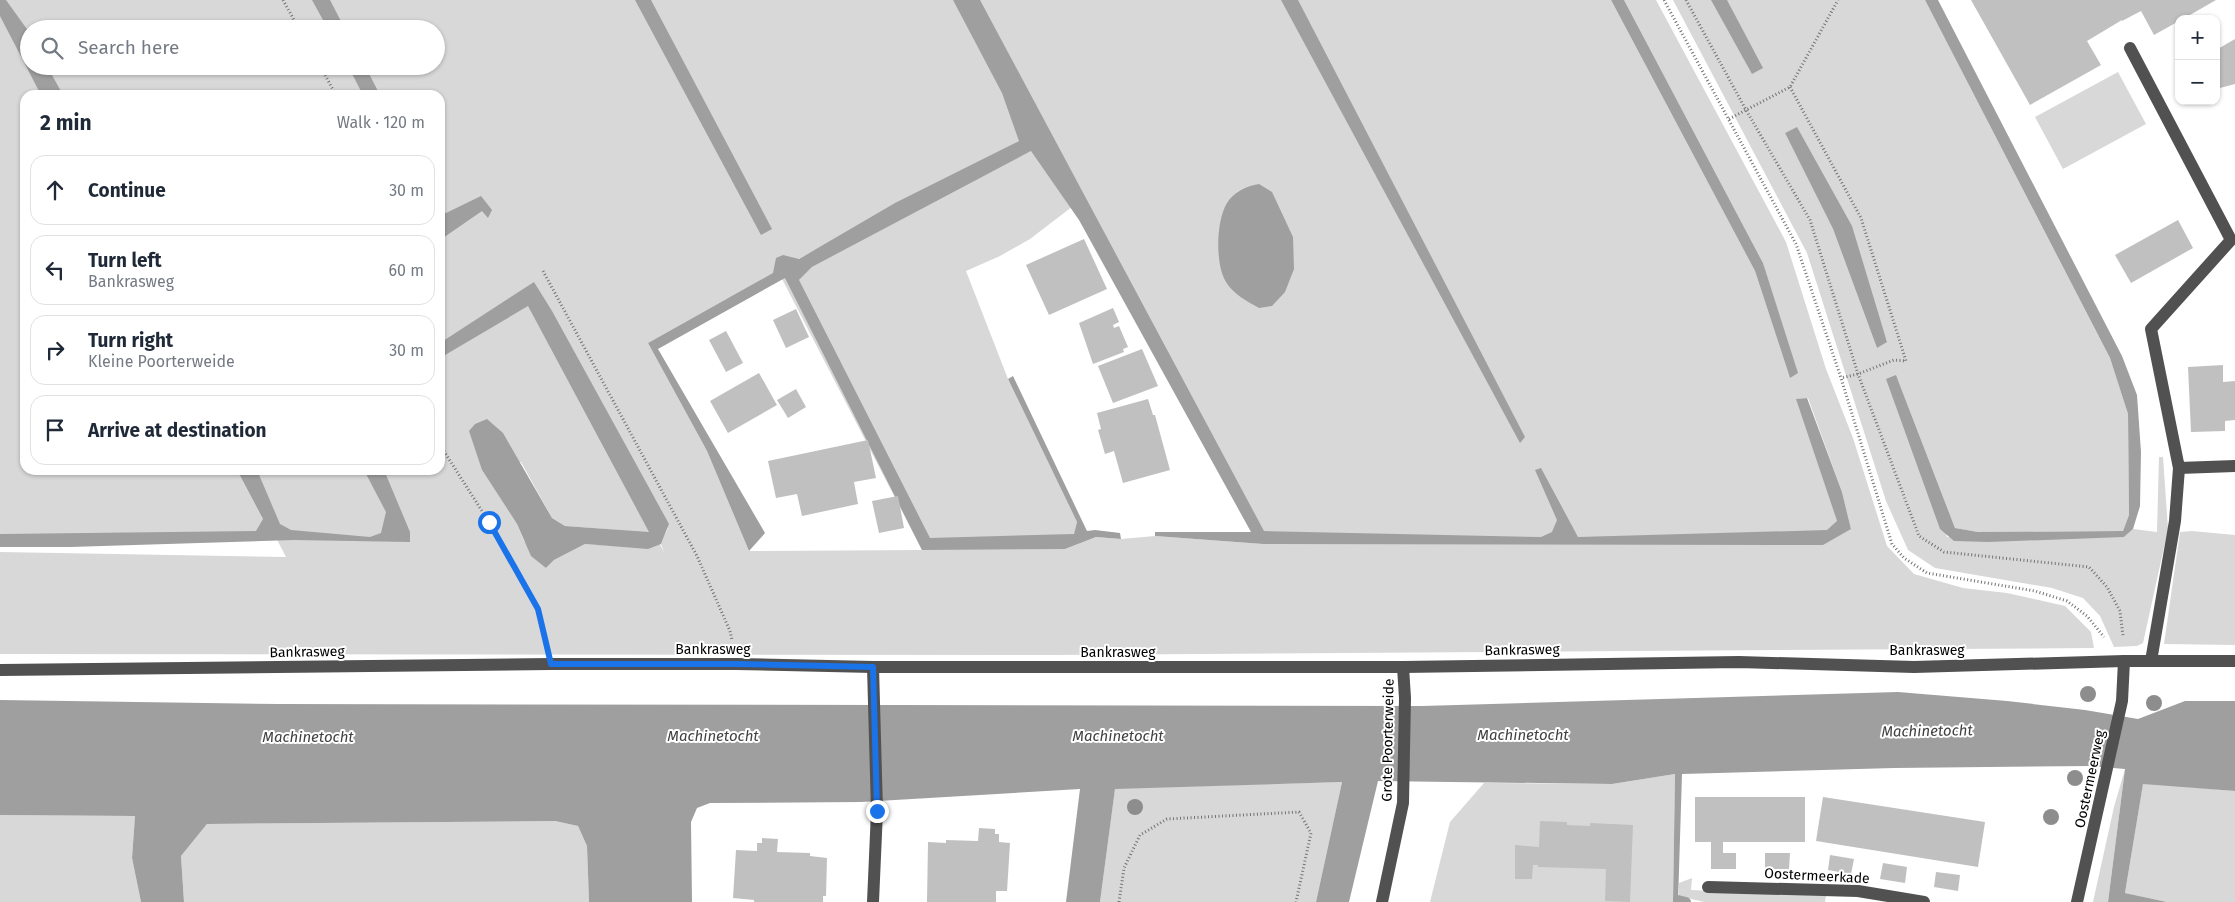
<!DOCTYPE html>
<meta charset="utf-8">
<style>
:root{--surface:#fff;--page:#f2f2f3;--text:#1f2937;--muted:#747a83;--line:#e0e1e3}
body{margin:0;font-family:"Fira Sans",sans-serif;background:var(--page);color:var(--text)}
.controls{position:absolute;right:15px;top:15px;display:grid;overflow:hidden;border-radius:10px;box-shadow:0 1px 4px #0004}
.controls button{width:45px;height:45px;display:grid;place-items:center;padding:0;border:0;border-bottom:1px solid var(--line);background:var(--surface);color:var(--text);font:25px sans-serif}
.stop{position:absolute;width:15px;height:15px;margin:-11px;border:4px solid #1a73e8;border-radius:50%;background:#fff}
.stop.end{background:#1a73e8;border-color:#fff;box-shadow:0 1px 5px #0008}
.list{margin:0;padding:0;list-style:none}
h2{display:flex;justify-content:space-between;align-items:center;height:65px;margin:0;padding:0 20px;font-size:21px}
h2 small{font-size:16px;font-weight:400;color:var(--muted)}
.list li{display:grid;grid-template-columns:32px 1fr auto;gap:15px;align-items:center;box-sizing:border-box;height:70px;margin:0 10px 10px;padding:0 10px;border:1px solid var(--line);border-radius:15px}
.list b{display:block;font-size:19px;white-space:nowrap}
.list p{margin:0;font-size:16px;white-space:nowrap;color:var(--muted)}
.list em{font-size:16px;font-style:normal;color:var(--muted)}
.icon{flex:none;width:28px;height:28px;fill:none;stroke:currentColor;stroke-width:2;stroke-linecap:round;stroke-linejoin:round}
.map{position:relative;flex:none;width:2235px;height:902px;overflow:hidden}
.search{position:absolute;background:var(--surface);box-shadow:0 1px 4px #0004;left:20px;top:20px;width:425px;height:55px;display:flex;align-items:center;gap:12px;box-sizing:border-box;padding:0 18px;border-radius:28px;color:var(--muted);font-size:19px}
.panel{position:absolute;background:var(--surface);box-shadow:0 1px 4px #0004;left:20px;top:90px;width:425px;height:385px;border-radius:15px}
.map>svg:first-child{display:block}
.green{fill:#d8d8d8;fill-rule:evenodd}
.water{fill:#9f9f9f}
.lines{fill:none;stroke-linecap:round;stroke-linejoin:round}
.stream{stroke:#9f9f9f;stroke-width:10}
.building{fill:#c0c0c0}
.path{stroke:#737373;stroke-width:3;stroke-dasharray:1 2.5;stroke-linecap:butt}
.minor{stroke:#515151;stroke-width:12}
.tree{fill:#8d8d8d}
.route{stroke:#1a73e8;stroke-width:6}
.labels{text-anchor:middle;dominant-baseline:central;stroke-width:4;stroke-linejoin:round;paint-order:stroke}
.street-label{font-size:14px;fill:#000;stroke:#fff}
.water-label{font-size:15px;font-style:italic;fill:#404040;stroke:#fff}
</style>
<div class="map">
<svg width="2235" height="902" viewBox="0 0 2235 902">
<rect width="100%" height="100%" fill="#fff"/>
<g class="green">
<path d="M0,0H1611L1755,271L1790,378L1763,263L1624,0H1656L1786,242L1826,369L1853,438L1887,546L1914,574L1963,588L2007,593L2065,606L2091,632L2094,648L1052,655L0,654V552L286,557L241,470H440V95H25V470H237L263,519L266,532L0,538ZM29,29H436V66H29ZM1045,122L1031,151L812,267L799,280L774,272L1019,141ZM1077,203L1263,543V544L1155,536L1121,539L1096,537L1065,549H930L1074,535L1077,522L1008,379L966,271L1000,256L1030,239ZM781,277L922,550L749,551L707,451L648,343L727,299ZM1808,398L1842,492L1851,529L1837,521L1797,399ZM601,433L668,528L661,544L664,552ZM521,462L552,518L565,526L619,530L631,547L585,544L554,560L546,568L524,541L517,524L482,470Z"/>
<path d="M1673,0H1925L2110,358L2128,414L2129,515L2123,531L1978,532L1955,528L1896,375L1947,537H2124L2133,529L2157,532L2159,457H2163L2168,529L2143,643L2137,646L2114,647L2100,616L2083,598L2052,588L1935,568L1908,550L1886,501L1807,253ZM1797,128L1887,341L1877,348L1833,229L1785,133Z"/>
<polygon points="2118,72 2146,124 2063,169 2035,117"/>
<polygon points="2192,531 2235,535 2235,645 2164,644 2180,532"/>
<polygon points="2125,769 2108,902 2093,902 2114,807"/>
<polygon points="1675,774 1673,902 1430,902 1450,822 1484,783 1612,784"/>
<polygon points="1342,782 1316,902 1100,902 1115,788"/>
<polygon points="2143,783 2235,791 2235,902 2167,902 2125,893"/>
<polygon points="0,815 135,816 132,858 141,902 0,902"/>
<polygon points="555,821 578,826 587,846 589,902 184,902 181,856 207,824"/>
<polygon points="1692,878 1691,890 1826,896 1825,902 1704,902 1679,896 1679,883"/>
</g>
<g class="water">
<polygon points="0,0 6,0 29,32 29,66 47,66 63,95 41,95 0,16"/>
<polygon points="312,0 330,0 345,29 328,29"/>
<polygon points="635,0 651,0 772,229 761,235"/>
<polygon points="953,0 980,0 1264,531 1541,537 1552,532 1557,520 1535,470 1541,468 1578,537 1827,530 1837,521 1796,399 1807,398 1842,492 1851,529 1823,545 1263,544 1155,536 1155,532 1251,532 1079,220 1031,151 812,267 799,280 930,538 1074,534 1077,522 1008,379 1013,376 1087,531 1095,530 1120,533 1121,539 1096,537 1065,549 922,550 785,278 658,349 765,533 749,551 707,451 648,343 773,273 776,258 783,255 799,259 895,203 1019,141 1002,93"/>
<polygon points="1281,0 1298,0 1525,437 1520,443"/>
<polygon points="1611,0 1624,0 1763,263 1798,373 1790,378 1755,271"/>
<polygon points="1711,0 1727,0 1763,68 1752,74"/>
<polygon points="1925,0 1938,0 2122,356 2137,395 2141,452 2140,506 2133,529 2124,537 1989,542 1954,541 1940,529 1886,379 1896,375 1955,528 1978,532 2123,531 2129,515 2128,414 2110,358"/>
<polygon points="348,66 365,66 380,95 363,95"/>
<polygon points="1797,127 1852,226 1887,342 1877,348 1833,229 1785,133"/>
<path d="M1259,184L1272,192L1293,237L1294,269L1285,292L1272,306L1259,308C1248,302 1232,293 1226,282C1215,264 1216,221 1227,203C1234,192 1246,186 1259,184Z"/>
<polygon points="481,196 492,210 488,218 482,211 440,240 440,210 446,213"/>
<polygon points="534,282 552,311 669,524 661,544 648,549 585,544 554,560 546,568 531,556 517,524 482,470 469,431 475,424 487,419 503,433 552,518 565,526 649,532 528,306 440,358 440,343"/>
<polygon points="237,470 257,470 280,524 291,530 370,537 381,533 386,512 364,470 384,470 410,532 410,542 294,540 70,547 0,547 0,534 256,531 263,519"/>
<polygon points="1898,692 2007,701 2085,710 2138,719 2185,701 2235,701 2235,791 2143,784 2125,893 2167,902 2108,902 2125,769 2090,766 1894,768 1682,774 1678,902 1673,902 1675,774 1612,784 1378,781 1349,902 1316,902 1342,782 1115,789 1100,902 1066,902 1080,789 861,802 710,803 697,808 691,822 692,902 589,902 587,846 578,826 555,821 207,824 181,856 184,902 141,902 132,858 135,816 0,815 0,700 278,704 1422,706"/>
</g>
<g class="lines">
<polyline class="stream" points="1678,900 1686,902"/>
</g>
<g class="building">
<polygon points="1971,0 2216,0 2183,19 2179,19 2179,21 2154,35 2141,11 2122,21 2122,20 2087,41 2101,65 2030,105"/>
<polygon points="2235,39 2235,84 2220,88 2216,87 2216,50"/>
<polygon points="2178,220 2193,248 2131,283 2115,255"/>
<polygon points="1084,239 1107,289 1049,315 1026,265"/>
<polygon points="1113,308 1119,322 1113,325 1114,328 1119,326 1128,347 1123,349 1124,352 1093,364 1079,323"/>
<polygon points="796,309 809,337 786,348 773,320"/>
<polygon points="726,331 743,363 726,372 709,340"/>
<polygon points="1142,349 1158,386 1113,403 1098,366"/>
<polygon points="2223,365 2223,382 2235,381 2235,420 2225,421 2225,431 2191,432 2188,367"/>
<polygon points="759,373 777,405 728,433 710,401"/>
<polygon points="796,389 806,407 788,418 777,400"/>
<polygon points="1148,399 1153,415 1155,415 1170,470 1123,483 1114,451 1105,454 1098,430 1101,429 1097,413"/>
<polygon points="868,440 876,478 854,482 858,504 802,516 797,494 776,498 768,461"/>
<polygon points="898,496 904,528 879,533 872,501"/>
<polygon points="1695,797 1805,797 1805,842 1723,842 1723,853 1736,853 1736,869 1711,869 1711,842 1695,842"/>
<polygon points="1823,797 1985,822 1978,867 1816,841"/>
<polygon points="1540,821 1567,822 1567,825 1590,826 1590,823 1633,825 1630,902 1605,901 1606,869 1538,867 1538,865 1533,865 1532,879 1515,879 1515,845 1539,847"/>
<polygon points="979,828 995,829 995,834 999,834 999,842 1010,843 1007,891 996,891 996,902 927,902 928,842 946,843 946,840 978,841"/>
<polygon points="762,838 778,839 777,852 810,853 810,856 827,858 826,896 823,896 823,902 754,902 754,900 733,898 736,850 757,851 757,843 762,843"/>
<polygon points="1765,853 1790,853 1789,869 1765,869"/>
<polygon points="1830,855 1854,859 1851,874 1828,870"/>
<polygon points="1883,863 1907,867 1905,883 1880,879"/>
<polygon points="1936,872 1960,875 1958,891 1934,887"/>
</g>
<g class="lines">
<g class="path">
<polyline points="283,0 299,29"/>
<polyline points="1664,0 1796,244 1841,378 1892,544 1904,558 1927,573 2035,591 2067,601 2087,616 2104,637"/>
<polyline points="1686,0 1746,110 1810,220 1858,374 1919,536 1944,552 2089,567 2107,587 2120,611 2123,636"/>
<polyline points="320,66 336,95"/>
<polyline points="1790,87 1861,218 1906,361 1894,360 1858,374 1841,378"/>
<polyline points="1729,119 1790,87 1838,0"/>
<polyline points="543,271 697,556 730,631 732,640"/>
<polyline points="440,445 489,522 538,609 546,641"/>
<polyline points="1119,902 1124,868 1140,835 1167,819 1299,812 1311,833 1296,902"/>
</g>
<g class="minor">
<polyline points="2130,48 2231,240 2151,329 2179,468 2235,466"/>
<polyline points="2151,661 2175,521 2179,468"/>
<polyline points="0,670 551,664 736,664 873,667 1403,667 1739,662 1914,667 2124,661 2235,661"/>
<polyline points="1708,887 1858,891 1924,902"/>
<polyline points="873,902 877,811 873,667"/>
<polyline points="1382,902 1403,803 1405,698 1403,667"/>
<polyline points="2077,902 2122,701 2124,661"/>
</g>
</g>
<g class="tree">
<circle cx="2088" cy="694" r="8"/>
<circle cx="2154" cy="703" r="8"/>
<circle cx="2075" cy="778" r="8"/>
<circle cx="1135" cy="807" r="8"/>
<circle cx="2051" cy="817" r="8"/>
</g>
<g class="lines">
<polyline class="route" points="489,522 538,609 551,664 736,664 873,667 877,811"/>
</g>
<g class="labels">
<g class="street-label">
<text x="713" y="649">Bankrasweg</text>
<text transform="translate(1522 650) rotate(-1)">Bankrasweg</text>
<text x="1927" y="650">Bankrasweg</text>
<text transform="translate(307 652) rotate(-1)">Bankrasweg</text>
<text x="1118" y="652">Bankrasweg</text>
<text transform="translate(1388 740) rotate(-89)">Grote Poorterweide</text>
<text transform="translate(2090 779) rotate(-78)">Oostermeerweg</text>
<text transform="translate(1817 876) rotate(3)">Oostermeerkade</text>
</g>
<g class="water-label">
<text transform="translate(1927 731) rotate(-1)">Machinetocht</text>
<text x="1523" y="735">Machinetocht</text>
<text x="713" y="736">Machinetocht</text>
<text x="1118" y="736">Machinetocht</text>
<text x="308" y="737">Machinetocht</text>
</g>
</g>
</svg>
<div class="controls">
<button>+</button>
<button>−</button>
</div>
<div class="stop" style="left:489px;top:522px"></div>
<div class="stop end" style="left:877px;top:811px"></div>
<div class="search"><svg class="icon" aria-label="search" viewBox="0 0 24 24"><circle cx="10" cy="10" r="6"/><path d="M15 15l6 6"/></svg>Search here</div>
<section class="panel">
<h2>2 min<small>Walk · 120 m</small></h2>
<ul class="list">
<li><svg class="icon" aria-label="ahead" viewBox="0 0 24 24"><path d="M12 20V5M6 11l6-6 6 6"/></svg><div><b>Continue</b></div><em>30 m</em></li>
<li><svg class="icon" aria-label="left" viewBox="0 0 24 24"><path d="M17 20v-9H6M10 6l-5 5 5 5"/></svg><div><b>Turn left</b><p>Bankrasweg</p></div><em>60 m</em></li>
<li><svg class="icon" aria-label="right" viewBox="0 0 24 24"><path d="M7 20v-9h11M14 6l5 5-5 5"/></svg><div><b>Turn right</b><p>Kleine Poorterweide</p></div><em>30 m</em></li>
<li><svg class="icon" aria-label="arrive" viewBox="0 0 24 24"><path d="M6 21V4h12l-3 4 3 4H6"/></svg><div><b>Arrive at destination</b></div></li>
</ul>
</section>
</div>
